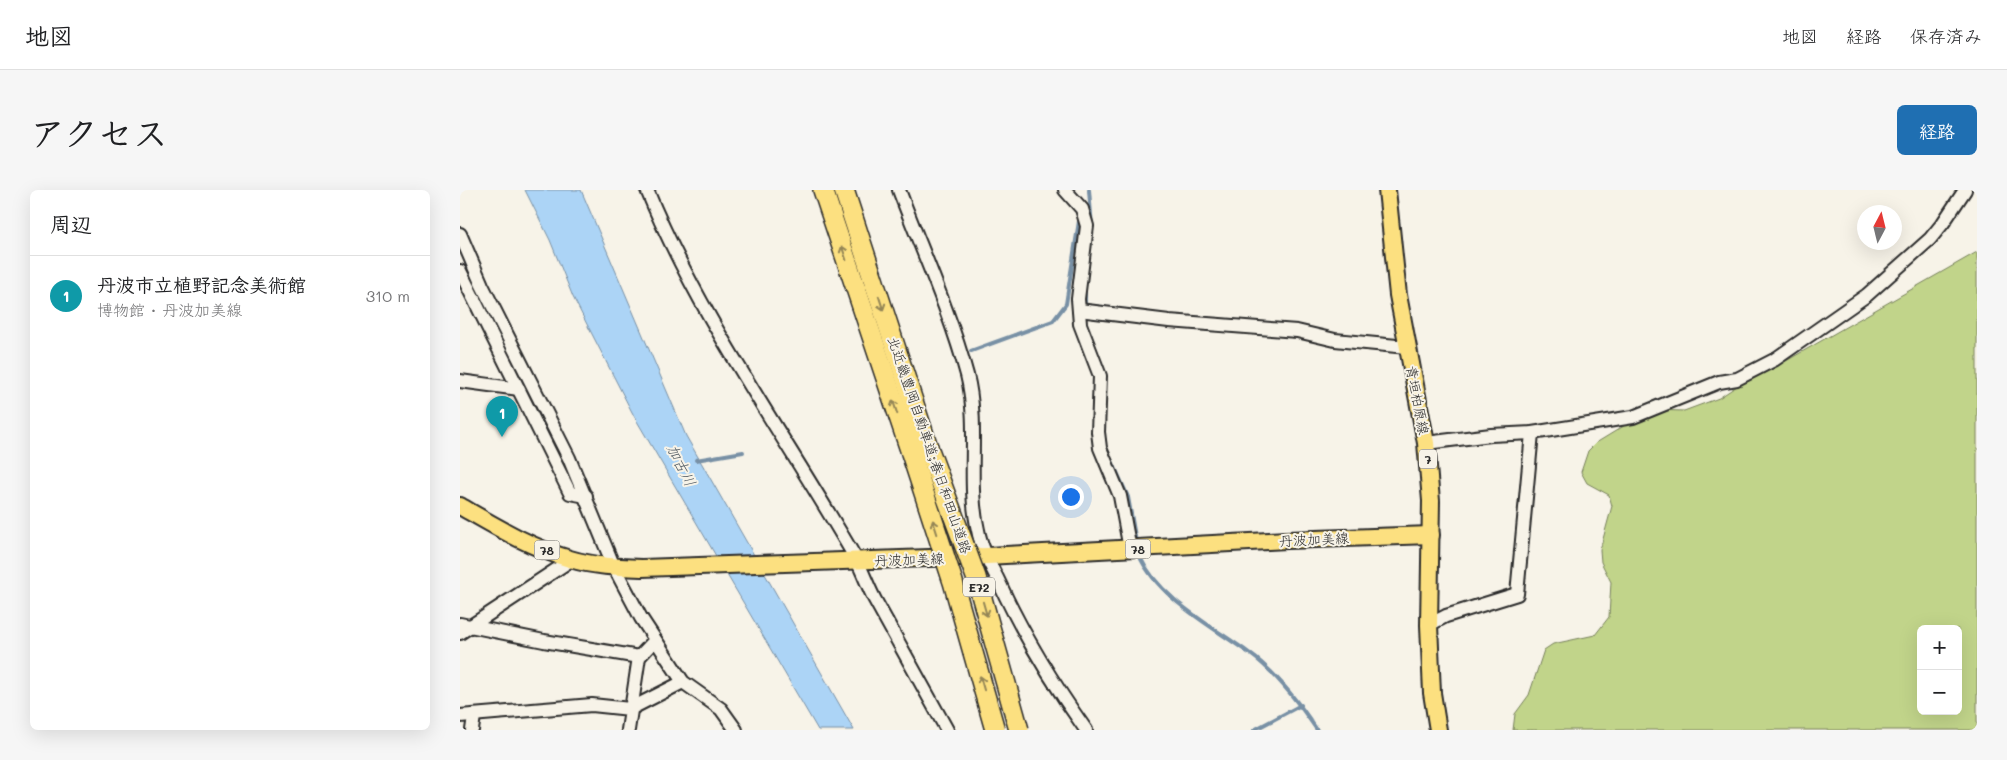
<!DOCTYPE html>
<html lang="ja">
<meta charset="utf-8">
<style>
:root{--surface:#fff;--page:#f6f6f6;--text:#202124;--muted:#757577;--line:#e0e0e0;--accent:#1f6fb2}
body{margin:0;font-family:Mali,"Klee One",sans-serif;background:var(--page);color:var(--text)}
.controls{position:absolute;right:15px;bottom:15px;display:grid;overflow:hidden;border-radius:8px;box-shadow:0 5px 20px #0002}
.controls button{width:45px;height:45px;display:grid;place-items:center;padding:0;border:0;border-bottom:1px solid var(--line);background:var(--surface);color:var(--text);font:25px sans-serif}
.compass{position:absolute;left:1397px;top:15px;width:45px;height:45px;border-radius:50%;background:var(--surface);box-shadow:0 5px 20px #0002;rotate:7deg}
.you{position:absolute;left:610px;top:306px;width:18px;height:18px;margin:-12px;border:4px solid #fff;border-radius:50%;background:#1a73e8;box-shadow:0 0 0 8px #1a73e833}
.badge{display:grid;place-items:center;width:32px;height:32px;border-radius:50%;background:var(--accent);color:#fff;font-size:16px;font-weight:700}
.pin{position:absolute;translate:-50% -41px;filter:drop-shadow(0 1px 2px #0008)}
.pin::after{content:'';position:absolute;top:26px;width:18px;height:15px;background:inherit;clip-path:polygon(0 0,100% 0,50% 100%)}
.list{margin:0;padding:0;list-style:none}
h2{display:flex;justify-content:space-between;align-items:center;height:65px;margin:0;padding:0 20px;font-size:21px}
h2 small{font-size:16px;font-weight:400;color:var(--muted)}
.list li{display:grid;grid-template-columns:32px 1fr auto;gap:15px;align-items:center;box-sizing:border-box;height:80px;padding:0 20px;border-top:1px solid var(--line)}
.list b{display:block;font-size:19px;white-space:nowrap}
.list p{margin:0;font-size:16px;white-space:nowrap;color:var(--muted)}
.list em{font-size:16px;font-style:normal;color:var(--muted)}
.map{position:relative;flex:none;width:1517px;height:540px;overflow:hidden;border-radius:8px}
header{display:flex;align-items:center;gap:30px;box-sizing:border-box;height:70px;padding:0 25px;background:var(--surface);border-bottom:1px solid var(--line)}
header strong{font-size:24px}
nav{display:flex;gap:28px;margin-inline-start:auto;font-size:18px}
.intro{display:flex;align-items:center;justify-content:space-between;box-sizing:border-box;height:120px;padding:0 30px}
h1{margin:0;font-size:35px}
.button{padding:12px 22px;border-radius:8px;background:var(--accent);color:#fff;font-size:18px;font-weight:700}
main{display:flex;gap:30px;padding:0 30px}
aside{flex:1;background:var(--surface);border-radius:8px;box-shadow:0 5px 20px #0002}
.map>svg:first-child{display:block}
.green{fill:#c1d48a;stroke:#76805a;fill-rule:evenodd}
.water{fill:#acd4f6;stroke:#7890a5}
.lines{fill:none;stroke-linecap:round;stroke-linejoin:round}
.stream{stroke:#7890a5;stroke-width:4}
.minor-casing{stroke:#2b2b2b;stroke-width:16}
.major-casing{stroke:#2b2b2b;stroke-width:20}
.highway-casing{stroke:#2b2b2b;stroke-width:22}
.minor{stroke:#f7f3e8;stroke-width:12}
.major{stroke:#fce080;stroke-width:16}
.highway{stroke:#fce080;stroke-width:19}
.highway-bridge-casing{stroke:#2b2b2b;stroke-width:22;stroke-linecap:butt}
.highway-bridge{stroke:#fce080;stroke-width:19}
.oneway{stroke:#948656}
.labels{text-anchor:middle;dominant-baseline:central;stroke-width:4;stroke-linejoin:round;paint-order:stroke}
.shield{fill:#f7f3e8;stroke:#686764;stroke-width:1}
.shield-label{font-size:12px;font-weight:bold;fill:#2b2b2b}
.street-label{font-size:14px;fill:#2b2b2b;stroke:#f7f3e8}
.water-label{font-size:15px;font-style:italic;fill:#4b555e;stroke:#f7f3e8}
</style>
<header>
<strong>地図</strong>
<nav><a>地図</a><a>経路</a><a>保存済み</a></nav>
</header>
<div class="intro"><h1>アクセス</h1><a class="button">経路</a></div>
<main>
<aside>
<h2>周辺<small></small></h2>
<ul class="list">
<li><span class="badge" style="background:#0f9aa8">1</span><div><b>丹波市立植野記念美術館</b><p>博物館 · 丹波加美線</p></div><em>310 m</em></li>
</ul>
</aside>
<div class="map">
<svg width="1517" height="540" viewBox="0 0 1517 540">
<rect width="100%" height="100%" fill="#f7f3e8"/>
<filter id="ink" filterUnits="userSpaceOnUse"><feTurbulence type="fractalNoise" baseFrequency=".02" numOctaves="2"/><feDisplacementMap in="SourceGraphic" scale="10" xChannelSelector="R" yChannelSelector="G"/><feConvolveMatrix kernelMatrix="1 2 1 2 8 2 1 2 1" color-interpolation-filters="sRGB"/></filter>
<g filter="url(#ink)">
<path class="green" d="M1517,62V540H1053L1055,524L1069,505L1084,460L1093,454L1135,445L1149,427L1151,392L1141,372L1140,360L1152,316L1149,305L1127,293L1121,282L1128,261L1136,253L1190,220L1224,221L1259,208L1289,188L1312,179ZM1461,439H1498V521H1461Z"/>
<polygon class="water" points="65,0 121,0 226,246 394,540 358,540 174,226 113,107 90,50"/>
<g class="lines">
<g class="stream">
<polyline points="629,0 632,37"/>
<polyline points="625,102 625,112"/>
<polyline points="511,161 593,131 606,114 619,31"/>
<polyline points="236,270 283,262"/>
<polyline points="652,271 668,307 676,352"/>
<path d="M679,365C698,408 752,436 789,463C816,482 839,513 857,540"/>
<polyline points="794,540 841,515"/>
</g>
<g class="minor-casing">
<g id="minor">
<path d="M187,0C241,131 326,247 396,369C403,382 408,397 415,410C439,454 463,497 487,540"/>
<path d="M439,0C462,61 490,122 507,185C520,236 506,290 518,340C521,357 530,374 538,390C562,443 592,492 626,540"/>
<polyline points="605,0 622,19 627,36 618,109 620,134 640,186 638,242 640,258 660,306 670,359"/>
<polyline points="0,44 22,95 109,268 154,377 181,428 223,492 261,519 276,540"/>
<polyline points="0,81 110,303 126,306"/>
<polyline points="619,120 709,131 837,141 875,150 947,157"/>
<polyline points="0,191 59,199"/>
<polyline points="966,253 1031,245 1072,243 1173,227 1259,192 1277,189 1314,170 1407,105 1470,49 1483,33 1505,0"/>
<polyline points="0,434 84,451 179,467"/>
<polyline points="969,435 986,426 1057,404 1072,243"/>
<polyline points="0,443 111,370"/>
<polyline points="0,526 132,515 170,519 223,492"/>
<polyline points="12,540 14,526"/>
<polyline points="168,540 179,467 195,450"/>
</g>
</g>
<g class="major-casing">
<g id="major">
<polyline points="927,0 938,105 966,253 971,311 969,435 972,503 978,540"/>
<path d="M0,316C35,336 71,358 110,369C133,376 158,377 182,378L527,366L827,350L971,345"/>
</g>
</g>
<g class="highway-casing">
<g id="highway">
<polyline points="363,0 451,263"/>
<polyline points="384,0 468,257"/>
</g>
</g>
<use href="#minor" class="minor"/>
<use href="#major" class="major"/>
<use href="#highway" class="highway"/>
<g class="highway-bridge-casing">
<g id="highway-bridge">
<polyline points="468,257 516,387 559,540"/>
<polyline points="451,263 493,392 535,540"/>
</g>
</g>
<use href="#highway-bridge" class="highway-bridge"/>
</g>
<defs><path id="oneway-shaft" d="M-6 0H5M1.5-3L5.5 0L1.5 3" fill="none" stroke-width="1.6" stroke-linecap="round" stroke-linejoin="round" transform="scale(1.25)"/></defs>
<g class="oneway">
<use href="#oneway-shaft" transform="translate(384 63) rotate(-108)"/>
<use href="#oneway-shaft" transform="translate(421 113) rotate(72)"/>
<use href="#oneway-shaft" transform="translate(435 217) rotate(-108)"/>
<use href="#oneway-shaft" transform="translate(475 337) rotate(-108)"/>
<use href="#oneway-shaft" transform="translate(525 419) rotate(74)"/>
<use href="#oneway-shaft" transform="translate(522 493) rotate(-106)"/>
</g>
</g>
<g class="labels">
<g class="shield">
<rect x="959" y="259.5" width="18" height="19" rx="4"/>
<rect x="665.5" y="349.5" width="25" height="19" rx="4"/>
<rect x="74.5" y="350.5" width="25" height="19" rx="4"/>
<rect x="503" y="387.5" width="32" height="19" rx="4"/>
</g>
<g class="shield-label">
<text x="968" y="269">7</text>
<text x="678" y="359">78</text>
<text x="87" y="360">78</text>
<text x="519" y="397">E72</text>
</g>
<g class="street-label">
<text transform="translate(958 210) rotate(79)">青垣柏原線</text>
<text transform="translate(470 255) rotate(71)">北近畿豊岡自動車道;春日和田山道路</text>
<text transform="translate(854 349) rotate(-3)">丹波加美線</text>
<text transform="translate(449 369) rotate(-2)">丹波加美線</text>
</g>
<g class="water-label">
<text transform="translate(222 275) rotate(63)">加古川</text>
</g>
</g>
</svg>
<div class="controls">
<button>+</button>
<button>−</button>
</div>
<svg class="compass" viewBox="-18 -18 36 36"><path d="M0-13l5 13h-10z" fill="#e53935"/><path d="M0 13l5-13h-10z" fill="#757577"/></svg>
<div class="you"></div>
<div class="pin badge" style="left:42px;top:247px;background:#0f9aa8">1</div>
</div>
</main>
